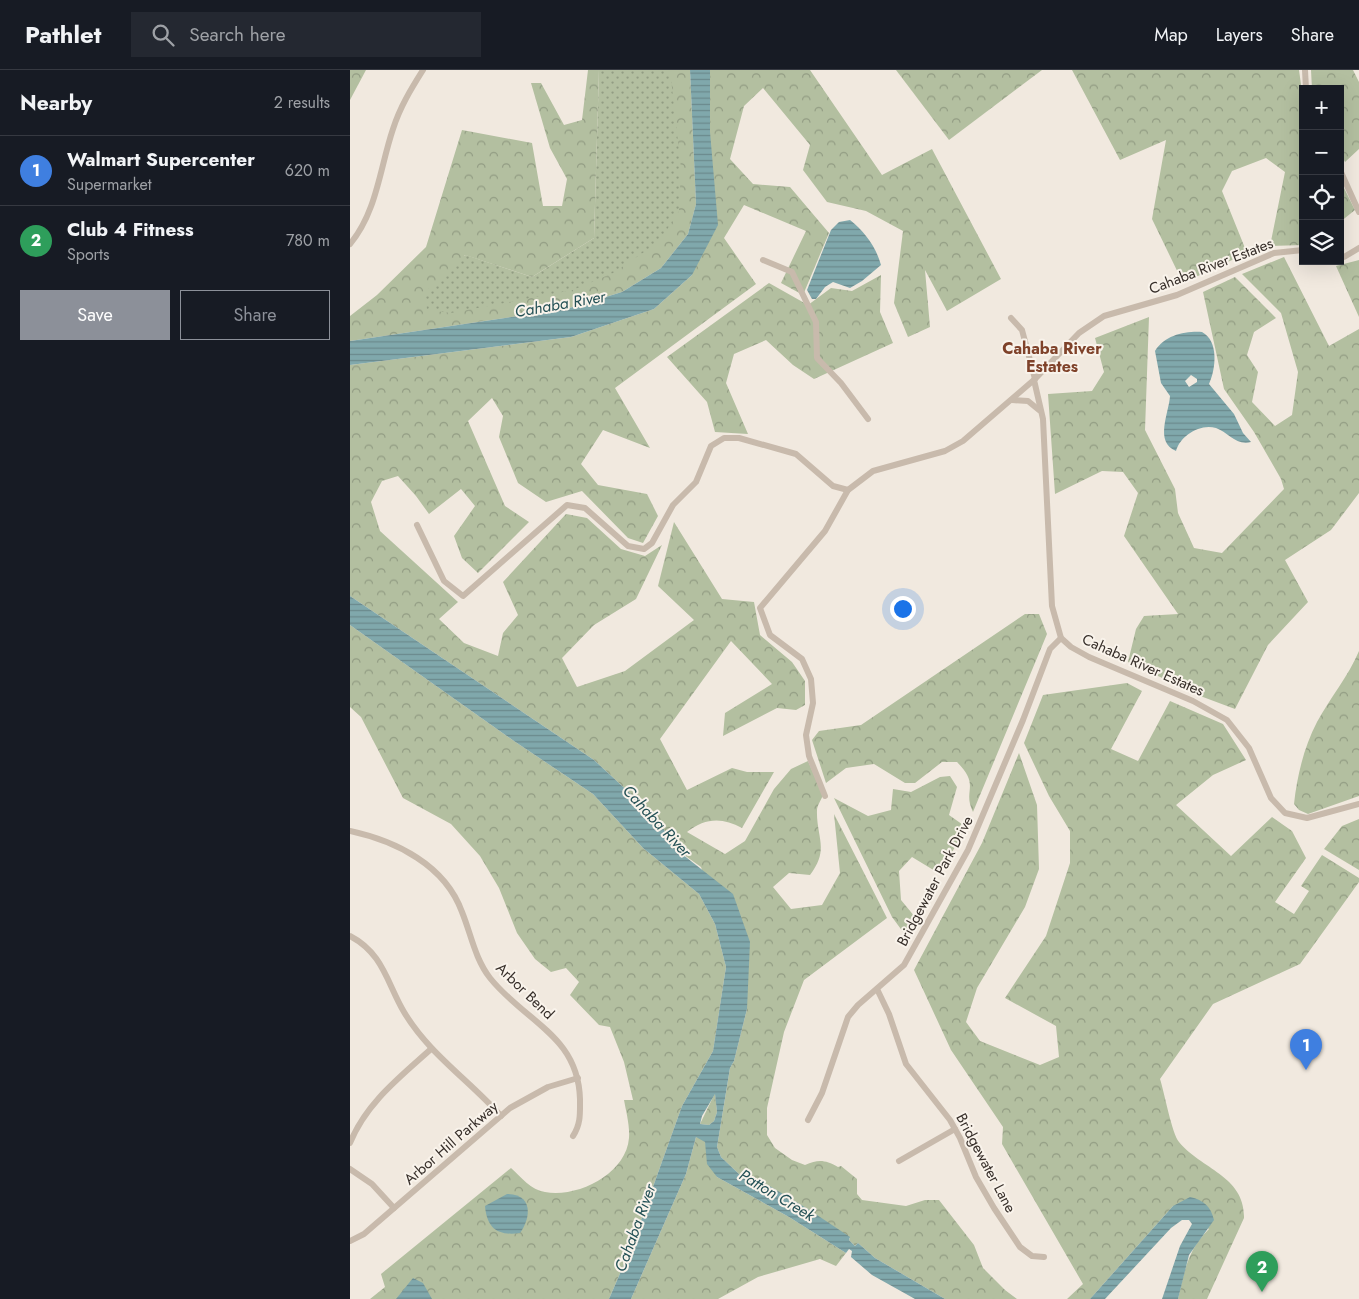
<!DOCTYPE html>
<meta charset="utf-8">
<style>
:root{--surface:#171b24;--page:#242831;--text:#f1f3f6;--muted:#9ea1a6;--line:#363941;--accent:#8c9099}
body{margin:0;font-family:Jost,sans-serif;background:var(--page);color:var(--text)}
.controls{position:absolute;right:15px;top:15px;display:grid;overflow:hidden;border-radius:0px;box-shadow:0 5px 20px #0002}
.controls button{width:45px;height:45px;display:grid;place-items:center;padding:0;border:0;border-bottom:1px solid var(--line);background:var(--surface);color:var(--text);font:25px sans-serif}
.you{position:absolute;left:552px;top:538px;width:18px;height:18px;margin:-12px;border:4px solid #fff;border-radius:50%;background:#1a73e8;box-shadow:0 0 0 8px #1a73e833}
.badge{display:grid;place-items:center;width:32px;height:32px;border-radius:50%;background:var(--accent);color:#fff;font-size:16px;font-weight:700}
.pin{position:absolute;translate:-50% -41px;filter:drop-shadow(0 1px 2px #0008)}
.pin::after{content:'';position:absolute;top:26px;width:18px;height:15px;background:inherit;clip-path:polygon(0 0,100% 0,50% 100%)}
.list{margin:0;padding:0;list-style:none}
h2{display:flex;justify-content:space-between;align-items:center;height:65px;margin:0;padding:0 20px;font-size:21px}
h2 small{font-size:16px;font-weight:400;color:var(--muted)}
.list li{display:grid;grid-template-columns:32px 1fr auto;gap:15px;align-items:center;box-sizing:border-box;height:70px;padding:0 20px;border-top:1px solid var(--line)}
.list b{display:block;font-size:19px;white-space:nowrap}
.list p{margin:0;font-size:16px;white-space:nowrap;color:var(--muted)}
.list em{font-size:16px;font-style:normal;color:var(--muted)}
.actions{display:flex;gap:10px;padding:15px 20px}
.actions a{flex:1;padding:11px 0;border:1px solid var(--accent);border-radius:0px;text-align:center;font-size:18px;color:var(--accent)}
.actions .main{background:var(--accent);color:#fff}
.icon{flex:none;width:28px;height:28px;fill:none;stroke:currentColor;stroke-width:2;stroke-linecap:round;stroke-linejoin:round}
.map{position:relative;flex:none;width:1009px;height:1229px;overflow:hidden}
header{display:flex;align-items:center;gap:30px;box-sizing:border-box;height:70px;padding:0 25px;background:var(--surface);border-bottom:1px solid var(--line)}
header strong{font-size:24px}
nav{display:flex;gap:28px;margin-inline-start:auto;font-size:18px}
.search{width:350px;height:45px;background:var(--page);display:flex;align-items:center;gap:12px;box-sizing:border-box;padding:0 18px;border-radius:0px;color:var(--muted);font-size:19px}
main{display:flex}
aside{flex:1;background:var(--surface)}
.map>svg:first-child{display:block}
.grass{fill:url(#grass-dots)}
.forest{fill:url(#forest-crowns)}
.water{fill:url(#water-rules);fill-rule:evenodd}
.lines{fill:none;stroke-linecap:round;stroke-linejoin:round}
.minor{stroke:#c8baac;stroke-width:6}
.labels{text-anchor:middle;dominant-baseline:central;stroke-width:4;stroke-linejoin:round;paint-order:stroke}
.street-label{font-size:15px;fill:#372f2a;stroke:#f9f3eb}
.water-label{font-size:16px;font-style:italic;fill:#235055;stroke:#f9f3eb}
.neighbourhood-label{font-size:16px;font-weight:bold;fill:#7f422a;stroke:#f9f3eb}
</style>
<header>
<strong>Pathlet</strong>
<div class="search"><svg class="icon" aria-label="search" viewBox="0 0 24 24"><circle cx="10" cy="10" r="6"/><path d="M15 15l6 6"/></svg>Search here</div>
<nav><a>Map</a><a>Layers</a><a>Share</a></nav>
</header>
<main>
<aside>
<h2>Nearby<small>2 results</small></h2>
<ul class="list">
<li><span class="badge" style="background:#3f7fe0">1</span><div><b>Walmart Supercenter</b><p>Supermarket</p></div><em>620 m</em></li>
<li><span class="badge" style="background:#2e9e5b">2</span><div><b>Club 4 Fitness</b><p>Sports</p></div><em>780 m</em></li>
</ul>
<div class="actions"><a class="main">Save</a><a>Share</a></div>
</aside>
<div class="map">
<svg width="1009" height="1229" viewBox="0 0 1009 1229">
<defs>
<pattern id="grass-dots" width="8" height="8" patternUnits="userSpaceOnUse" patternTransform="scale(1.25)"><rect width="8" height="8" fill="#b3bfa0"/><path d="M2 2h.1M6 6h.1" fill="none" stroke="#929c83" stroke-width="1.8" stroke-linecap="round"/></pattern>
<pattern id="forest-crowns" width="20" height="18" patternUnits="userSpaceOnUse" patternTransform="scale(1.25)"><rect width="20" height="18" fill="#b3bfa0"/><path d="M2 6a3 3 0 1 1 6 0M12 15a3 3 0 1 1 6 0" fill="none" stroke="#929c83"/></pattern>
<pattern id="water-rules" width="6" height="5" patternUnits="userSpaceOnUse" patternTransform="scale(1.25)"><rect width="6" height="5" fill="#80a8ac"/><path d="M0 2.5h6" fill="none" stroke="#6a898c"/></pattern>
</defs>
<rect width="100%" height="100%" fill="#f1e9df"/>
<polygon class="grass" points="249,0 332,0 341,150 273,212 68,257 54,203 116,185 182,207 244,168"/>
<g class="forest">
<polygon points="0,0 16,0 0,30"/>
<polygon points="238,0 249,0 244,168 182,207 115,185 75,222 77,240 101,243 223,220 263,203 309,172 329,141 331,98 320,0 340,0 346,134 338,164 311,198 272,222 216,239 0,271 0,246 27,225 76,177 112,60 182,73 193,136 212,136 217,109 200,78 181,13 191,13 214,55 232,50"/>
<path d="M360,0H460L532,105L582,79L651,209L597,241L575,200L580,257L558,267L544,233L553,161L516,141L477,132L453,100L460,75L413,18L394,36L380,89L403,114L440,117L479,163L453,225L431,213L456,161L394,135L374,168L406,214L265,318L300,378L253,360L231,394L248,415L297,424L308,446L293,473L278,468L232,421L196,432L168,413L149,367L153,346L142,328L118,351L155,436L179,452L128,503L112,488L104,466L125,436L111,419L79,444L66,426L48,406L32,411L21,432L30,461L108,532L89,549L114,573L148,586L153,563L168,545L153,512L216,444L237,448L271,479L295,486L312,475L286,529L244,555L212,588L227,617L275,601L344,550L308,516L324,452L372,529L404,532L410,565L442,592L455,611V635L446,640L427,638L373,666L375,643L422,614L381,571L310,669L337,720L382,698L397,702H424L392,758C372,747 355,748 337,762L375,784L395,771L424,719L441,699L458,691L473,725C471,730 467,736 467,740C466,767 480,779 460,805L439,803L423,817L441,839L472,835L490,803L484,744L537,848L454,910L434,962L417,1038V1065L425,1078L442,1090L455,1095C469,1089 475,1090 488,1097L491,1096L507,1109V1124L512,1130L556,1136L575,1130H589L624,1175L633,1198L655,1220L667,1229H595L525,1188L508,1173L505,1176L499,1170L500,1168L411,1111L389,1104L371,1087L367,1077L380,998L384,991L397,939L351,797L323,777L309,750L244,690L0,526V295L221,267L304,239L342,205L360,62Z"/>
<polygon points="546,0 692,0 599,70"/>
<polygon points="722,0 949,0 953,29 953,175 920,176 935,102 916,88 882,101 872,121 897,183 833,213 802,149 816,70 770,90"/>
<polygon points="961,0 1003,0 1009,12 1009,79 995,92 990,82 990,19 962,19"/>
<polygon points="990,110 1005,140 990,152"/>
<polygon points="934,187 979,276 1009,259 1009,423 981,460 935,490 958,532 918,575 885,639 853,627 778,592 786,559 794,546 828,544 774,466 788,423 773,402 752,401 705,424 698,324 742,321 754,302 745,268 799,247 795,360 825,419 828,443 844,478 872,483 934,419 931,409 904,362 874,319 853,222 885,207 926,248 904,262 897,285 908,302 902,332 925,356 942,345 948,302 931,243 892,204"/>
<polygon points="1009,190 1009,247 986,196"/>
<polygon points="531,205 530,242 543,273 464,309 443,295 416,270 384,284 376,313 398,364 365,362 357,332 317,287 419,213 458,235 481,218 502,221"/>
<path d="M675,544H689L697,564L623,742C612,720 631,716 607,692H592L565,713H555L524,694L496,698L476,713L462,670L469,661L511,655Z"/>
<path d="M0,555L164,671L243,724L293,778L349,824L365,854L376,897L363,981L332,1036L281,1178L259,1229H20L35,1217L31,1204L161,1098C171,1107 181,1120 195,1122C228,1128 276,1104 279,1068C280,1056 276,1041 274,1030H283L274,992L260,957L249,955L220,925L229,912L216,898L201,902L185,889L167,863L149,818L130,786L101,754L53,728L11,647L0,637Z"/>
<path d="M1009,581V726L958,744L949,740L944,734C947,706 954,677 967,652C980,628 998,607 1009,581Z"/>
<path d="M777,613L792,621L761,679L788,691L820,631L873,654L896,690L863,705L826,735L881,786L922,747L942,761L956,788L925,832L944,844L959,821L951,816L972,785L1009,808V812L950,894L863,934L810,1009C814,1021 822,1064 829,1072C851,1099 895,1106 894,1148L857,1229H828C835,1200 837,1181 859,1159L823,1136L740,1229H717L733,1214L652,1074L653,1057L601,980L564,900L632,773L669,683L687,735L689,799L675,837L627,918L616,952L630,971L690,995L709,987L706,956L655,928L696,866L720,793V761L699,726L674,673L693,625Z"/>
<polygon points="600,706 607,717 599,745 616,757 590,804 562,787 549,801 551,830 565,847 556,866 542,847 484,728 518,746 541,740 543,719 561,722 590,707"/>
<polygon points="1009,749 1009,800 974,779 992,756"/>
<polygon points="365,1023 367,1042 364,1051 359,1055 350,1054"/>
<polygon points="346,1067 351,1068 355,1072 367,1107 439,1147 496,1183 486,1196 470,1189 408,1207 368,1229 281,1229 336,1104"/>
</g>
<g class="water">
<polygon points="340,0 360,0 360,62 368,155 342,205 304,239 221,267 0,295 0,271 216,239 272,222 311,198 338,164 346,134"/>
<path d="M500,150C515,162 526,177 531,195L512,211L500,218L483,212L475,217L466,229H462L457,220L481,160L489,152Z"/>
<path d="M852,262C869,271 866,299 859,314L884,344L893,363L901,372C886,376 878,362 866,358C850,353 830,366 826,381C804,372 819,343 820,326L811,313L805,281C815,265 835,261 852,262ZM841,305L847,309V312L839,317L835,311Z"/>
<path d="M0,526L244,690L309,750L323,777L383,824L400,872L397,939L384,991L380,998L367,1077L371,1087L389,1104L411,1111L458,1139L500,1167L499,1170L505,1176L508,1173L525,1188L595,1229H565L522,1205L501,1187L502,1181L499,1179L496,1183L439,1147L367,1107L357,1094L355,1072L346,1067L336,1104L281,1229H259L281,1178L332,1036L363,981L376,897L365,854L349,824L293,778L243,724L164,671L0,555ZM365,1024L367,1042L364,1051L359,1055L350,1054L352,1046Z"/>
<path d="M157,1124C182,1124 182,1146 170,1163C148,1166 137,1159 135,1136Z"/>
<path d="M840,1127C854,1130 861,1137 864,1150L839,1185L828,1229H812L830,1176L842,1154L839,1150H832L821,1158L755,1229H740L823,1136Z"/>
<polygon points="63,1208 73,1213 82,1229 46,1229"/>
</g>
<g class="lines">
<g class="minor">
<polyline points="955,0 956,19"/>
<polyline points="990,100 1009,142"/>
<path d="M0,174C27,142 30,97 43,59C50,37 61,19 73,0"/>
<polyline points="990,187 994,187 1009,178"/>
<polyline points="413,190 442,202 466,252 467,288 491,313 518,349"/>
<polyline points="661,248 672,260 685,309"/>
<polyline points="684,310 693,349 702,536 711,568 721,577 739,587 843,631 877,650 899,678 921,728 935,743 957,748 1009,734"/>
<polyline points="662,330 678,331 689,340"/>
<polyline points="67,455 94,511 113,526 217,435 235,438 278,476 294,479 302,473 323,435 346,412 361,376 374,368 389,368 446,384 483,416 498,420"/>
<polyline points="475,726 459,686 456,665 463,633 461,609 452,589 420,565 410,538 475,461 498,420 523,401 595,381 613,371 685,309 729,263 754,246 827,225 924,183 953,180"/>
<path d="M0,761C46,771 95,795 112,842C121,864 125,889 140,908C175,952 228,965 230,1029C230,1043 231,1054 223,1066"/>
<path d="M0,866C33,883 37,913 54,942C79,984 119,1010 151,1046"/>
<polyline points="527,919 539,944 556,994 600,1050 610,1068 626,1107 644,1138 670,1177 682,1186 694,1187"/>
<polyline points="458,1050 472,1023 498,947 508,935 554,895 618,780 673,650 700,579 711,568"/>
<path d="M0,1073C16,1033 50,1007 81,979"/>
<polyline points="549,1091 605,1059"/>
<polyline points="0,1099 22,1114 44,1138"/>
<polyline points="0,1171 14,1164 160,1038 198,1017 228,1008"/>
</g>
</g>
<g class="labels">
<g class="street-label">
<text transform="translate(861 196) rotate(-21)">Cahaba River Estates</text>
<text transform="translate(793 595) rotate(24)">Cahaba River Estates</text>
<text transform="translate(585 811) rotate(-62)">Bridgewater Park Drive</text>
<text transform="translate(175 921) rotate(44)">Arbor Bend</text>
<text transform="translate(101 1073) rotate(-41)">Arbor Hill Parkway</text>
<text transform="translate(636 1093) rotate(62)">Bridgewater Lane</text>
</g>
<g class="water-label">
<text transform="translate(210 234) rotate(-10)">Cahaba River</text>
<text transform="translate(307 751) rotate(47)">Cahaba River</text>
<text transform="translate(427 1125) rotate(31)">Patton Creek</text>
<text transform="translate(285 1158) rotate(-70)">Cahaba River</text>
</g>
<g class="neighbourhood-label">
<text x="702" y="278">Cahaba River<tspan x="702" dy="18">Estates</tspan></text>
</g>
</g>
</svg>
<div class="controls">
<button>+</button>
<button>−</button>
<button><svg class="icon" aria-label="locate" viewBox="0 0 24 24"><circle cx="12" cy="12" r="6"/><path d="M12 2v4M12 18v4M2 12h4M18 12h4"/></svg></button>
<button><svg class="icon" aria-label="layers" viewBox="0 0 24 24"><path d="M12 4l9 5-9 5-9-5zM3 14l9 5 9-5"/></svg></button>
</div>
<div class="you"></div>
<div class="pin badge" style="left:956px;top:1000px;background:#3f7fe0">1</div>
<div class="pin badge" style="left:912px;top:1222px;background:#2e9e5b">2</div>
</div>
</main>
